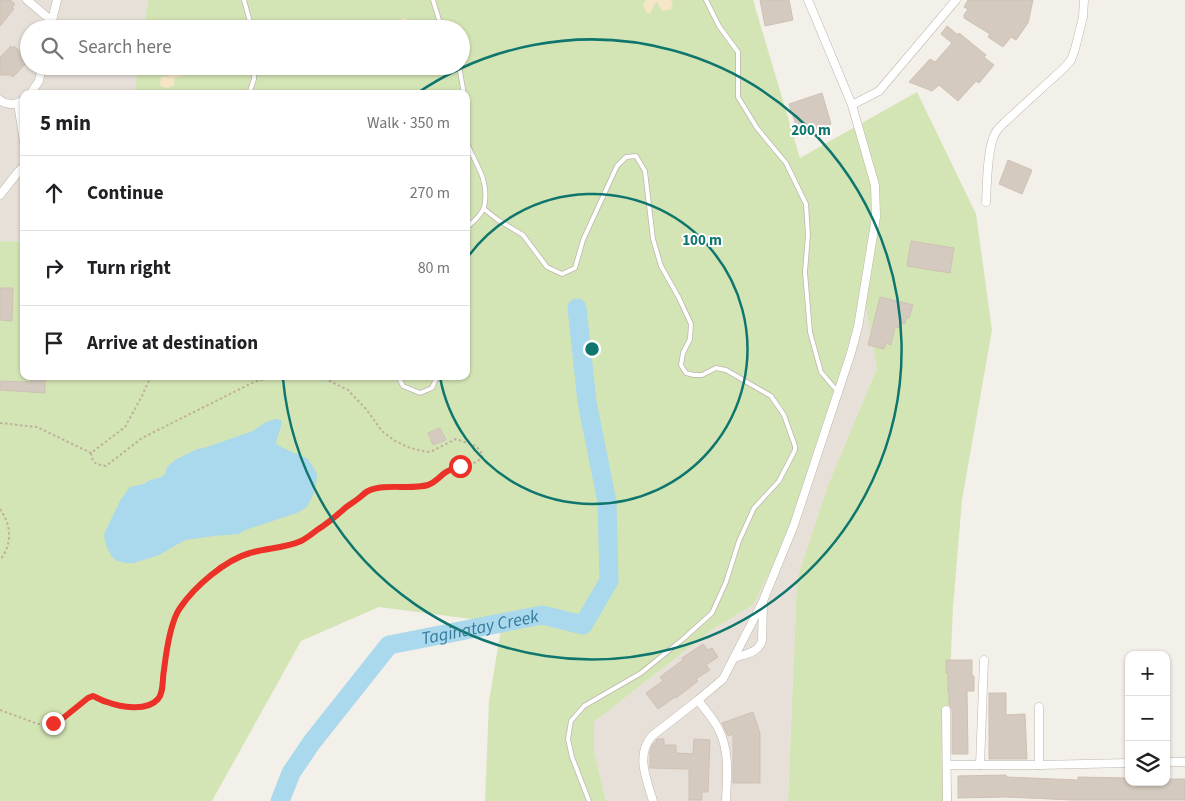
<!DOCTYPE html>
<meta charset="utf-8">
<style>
:root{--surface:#fff;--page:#f2f2f2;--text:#202124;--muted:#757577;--line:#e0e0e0}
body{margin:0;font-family:"Source Sans 3",sans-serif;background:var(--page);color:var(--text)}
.controls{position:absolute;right:15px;bottom:15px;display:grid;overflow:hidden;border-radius:10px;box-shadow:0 1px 4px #0004}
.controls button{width:45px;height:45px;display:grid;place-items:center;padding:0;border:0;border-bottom:1px solid var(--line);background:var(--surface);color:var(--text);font:25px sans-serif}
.stop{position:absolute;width:15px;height:15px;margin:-11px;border:4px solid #eb3128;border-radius:50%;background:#fff}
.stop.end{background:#eb3128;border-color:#fff;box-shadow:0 1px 5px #0008}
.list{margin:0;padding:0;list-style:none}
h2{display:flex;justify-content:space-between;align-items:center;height:65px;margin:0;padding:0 20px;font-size:21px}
h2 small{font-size:16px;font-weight:400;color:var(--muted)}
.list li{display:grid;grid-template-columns:32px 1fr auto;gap:15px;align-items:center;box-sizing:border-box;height:75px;padding:0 20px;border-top:1px solid var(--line)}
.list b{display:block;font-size:19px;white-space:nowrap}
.list em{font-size:16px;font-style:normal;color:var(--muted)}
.icon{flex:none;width:28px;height:28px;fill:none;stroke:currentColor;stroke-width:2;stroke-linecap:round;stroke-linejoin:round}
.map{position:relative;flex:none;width:1185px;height:801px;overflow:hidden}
.search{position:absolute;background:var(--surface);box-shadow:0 1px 4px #0004;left:20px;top:20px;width:450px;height:55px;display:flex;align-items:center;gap:12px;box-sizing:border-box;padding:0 18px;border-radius:28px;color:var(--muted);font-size:19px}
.panel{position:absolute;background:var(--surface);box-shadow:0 1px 4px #0004;left:20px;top:90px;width:450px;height:290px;border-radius:10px}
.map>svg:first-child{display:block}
.residential{fill:#e7e0d8}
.green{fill:#d4e5b5}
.sand{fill:#f5e6c8}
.water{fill:#aad8ec}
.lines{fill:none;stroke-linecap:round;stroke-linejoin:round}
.river{stroke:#aad8ec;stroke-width:19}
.building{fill:#d4cabf;stroke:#cfc1b3}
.lane-casing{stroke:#beb6ac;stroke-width:5.5}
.street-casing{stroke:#beb6ac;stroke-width:9}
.path{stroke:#bfb09e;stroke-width:2;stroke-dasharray:2.5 2.5;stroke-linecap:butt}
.lane{stroke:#fff;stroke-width:4}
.street{stroke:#fff;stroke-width:8}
.route{stroke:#eb3128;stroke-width:6}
.ring{fill:none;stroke:#0f766e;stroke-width:2.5}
.labels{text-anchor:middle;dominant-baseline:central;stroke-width:4;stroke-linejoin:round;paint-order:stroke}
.water-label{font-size:18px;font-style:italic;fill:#347b9c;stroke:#fff}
.centre{fill:#0f766e;stroke:#fff;stroke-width:2.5}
.ring-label{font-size:15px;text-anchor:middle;font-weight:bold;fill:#0f766e;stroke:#fff;stroke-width:4;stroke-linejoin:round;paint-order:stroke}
</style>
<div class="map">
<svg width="1185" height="801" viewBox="0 0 1185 801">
<rect width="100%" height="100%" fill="#f3efe9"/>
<g class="residential">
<polygon points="0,0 148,0 144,29 29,29 29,66 138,66 134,94 24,94 24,242 0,241"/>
<polygon points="864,289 877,368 828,485 797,579 788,801 606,801 594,750 594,722 713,629 753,605 770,572 790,525"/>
</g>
<polygon class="green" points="148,0 753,0 800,158 917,92 976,214 992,330 962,500 953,607 948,722 952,801 788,801 797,579 828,485 877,368 863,291 831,407 790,525 770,572 753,605 713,629 594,722 594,750 606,801 485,801 489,701 502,623 379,607 301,641 212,801 0,801 0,241 24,242 24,376 466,376 466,94 134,94 138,66 461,66 461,29 144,29"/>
<g class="sand">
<polygon points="646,0 670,0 673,2 671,9 664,11 660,8 658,3 655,3 650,14 646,12 643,5"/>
<polygon points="402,18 407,19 410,24 416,22 423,22 427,29 402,29 399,27"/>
<polygon points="177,66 183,70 182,76 175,78 174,85 168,88 160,86 161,77 168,76 169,72 168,68"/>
</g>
<path class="water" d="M276,419L281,420C283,426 277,435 276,443L281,447L308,459L315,470L317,475L316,486L314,493L307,507L297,513L245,530L239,534L214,536L185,540L159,555L134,563H127L117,561L112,557L107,548L104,536L105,532L121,499L130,487L144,484L148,481L161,477L165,474L167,467L175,460L197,449L204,448L253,431L266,422Z"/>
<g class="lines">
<path class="river" id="s1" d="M280,801L291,773L312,742L389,645L542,615L583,625L609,581L607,502L587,402L577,308"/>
</g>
<g class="building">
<polygon points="0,0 10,0 15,4 12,7 14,9 0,26"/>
<polygon points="760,0 789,0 793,20 765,26"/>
<polygon points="968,0 1033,0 1028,23 1016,40 1011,37 1003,47 988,37 990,34 964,18 964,15 968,9 964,7"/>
<polygon points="947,26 958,35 959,33 986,55 984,57 994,65 979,83 976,81 958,101 939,85 932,91 909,82 930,59 935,62 952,43 941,34"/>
<polygon points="11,46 13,48 14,46 29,60 13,77 10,75 0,75 0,57"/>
<polygon points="822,93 831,124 799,134 789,104"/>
<polygon points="1008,160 1032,170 1022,194 999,184"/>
<polygon points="911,241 954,248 950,273 907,266"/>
<polygon points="0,288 13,288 12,321 0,320"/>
<polygon points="880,297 913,305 909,318 906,318 905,324 902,323 901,328 895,327 891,345 886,343 884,349 868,345"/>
<polygon points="31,376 45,376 45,393 0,390 0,381 31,382"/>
<polygon points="440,428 446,440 433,445 428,433"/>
<polygon points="703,644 708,650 712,648 718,657 706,665 710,670 696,679 698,681 676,698 675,697 658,709 646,693 663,681 660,677 683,660 682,658"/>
<polygon points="946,660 972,660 972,676 974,676 974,691 967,691 968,754 952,754 952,710 949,704 949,693 948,693 948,673 946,673"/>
<polygon points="989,693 1006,693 1006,715 1025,714 1027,759 989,759"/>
<polygon points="753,712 760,733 760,783 733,783 733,734 728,736 722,723"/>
<polygon points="657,739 664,739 664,745 676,745 676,753 693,754 694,739 710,740 708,792 702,792 702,800 689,800 689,769 650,768 650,752 652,746 654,743 656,743 656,741"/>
<polygon points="1006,775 1006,777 1078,780 1078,777 1125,778 1125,780 1129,780 1129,782 1166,782 1166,779 1185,779 1185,800 1073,800 1006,797 958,798 958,776"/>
</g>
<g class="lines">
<g class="lane-casing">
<g id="lane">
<polyline points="244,0 252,29"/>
<polyline points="433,0 440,23 443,29"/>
<polyline points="706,0 719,26 738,52 738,97 757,128 786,163 806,204 808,235 805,272 810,332 821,372 838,392"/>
<polyline points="459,66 464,94"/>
<polyline points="249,94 254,79 254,66"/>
<path d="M466,140C469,150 475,159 479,169C485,180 487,195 484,207C482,215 472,223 466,228"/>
<polyline points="484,209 498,220 523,235 547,267 562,274 575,268 583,240 617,166 626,157 636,156 645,171 653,239 661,266 679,298 691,324 690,339 683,353 681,365 686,373 694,375 702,375 716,368 726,370 771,396 784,415 795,446 795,450 779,481 754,508 739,541 726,582 712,613 683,639 641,673 584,706 571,721 568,739 572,757 589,801"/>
<polyline points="398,376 403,386 420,393 432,388 436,379 436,376"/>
</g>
</g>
<g class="street-casing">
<g id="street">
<polyline points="27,0 52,21"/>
<polyline points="50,29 57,0"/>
<polyline points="30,94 39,81 42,66"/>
<path d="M0,100C7,106 16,105 24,100"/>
<polyline points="18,104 24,142"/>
<polyline points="852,105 879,91 956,0"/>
<polyline points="0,195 18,172 24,166"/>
<path d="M986,202C987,185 987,148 995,134C997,129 1001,126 1005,122L1064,68L1071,60L1075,49L1083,17L1084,0"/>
<path d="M734,658C745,654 758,653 762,641L763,603"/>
<path d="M698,700C705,710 714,719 719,730C730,752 727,777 726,801"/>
<polyline points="946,710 947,801"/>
<polyline points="1166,762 1185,762"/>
<polyline points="947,765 1039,765 1129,763"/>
<polyline points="980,765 984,660"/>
<polyline points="1039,765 1039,707"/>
<path d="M653,801C647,780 635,755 652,736L698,700L723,679L763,601L794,525L851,353L858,327L876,217L875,185L852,105L808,0"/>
</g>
</g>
<g class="path">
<path d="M151,376L142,396L125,427L91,453C93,464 95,464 106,466L142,438L254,382L273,377L293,376"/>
<polyline points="0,423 37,427 91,453"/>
<path d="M0,509C2,513 5,516 6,520C12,534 9,549 0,560"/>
<path d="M0,710L38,724H47L62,719L88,698L93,696C98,698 103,701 108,703C126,708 150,712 161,694C163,685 163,677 164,668C166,653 169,637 173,623C181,596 223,561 249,553C268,547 291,548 308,537C325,527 339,512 356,500C362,496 367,490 375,489C393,485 411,490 428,484C438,481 444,472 454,468C464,465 478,465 483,455L476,446L456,439L432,451L427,452L410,448L395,441L382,431L366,409L348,390L319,376"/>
</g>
<use href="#lane" class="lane"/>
<use href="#street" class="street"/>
</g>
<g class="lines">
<path class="route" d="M53,723L62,719L88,698L93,696C98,698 102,701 107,702C120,707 147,712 158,699C164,692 162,680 164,670C166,653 170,622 180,608C194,587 225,560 250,553C266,548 286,548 301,541C307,538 312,534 317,530C327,524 335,517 344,509C348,505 354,502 359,498C362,496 364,493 368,491C384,483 410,490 428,485C436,482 440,476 446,472C451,469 455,468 460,466"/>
</g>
<g class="ring">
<path d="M467 258A155 155 0 1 1 440 377"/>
<path d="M416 94A310 310 0 1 1 283 379"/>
</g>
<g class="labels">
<g class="water-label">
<text stroke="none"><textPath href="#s1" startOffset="284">Taginatay Creek</textPath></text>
</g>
</g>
<circle cx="592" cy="349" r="8" class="centre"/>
<g class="ring-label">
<text x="811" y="135">200 m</text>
<text x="702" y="245">100 m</text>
</g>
</svg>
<div class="controls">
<button>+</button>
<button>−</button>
<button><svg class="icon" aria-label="layers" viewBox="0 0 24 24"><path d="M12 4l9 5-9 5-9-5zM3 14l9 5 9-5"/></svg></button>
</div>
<div class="stop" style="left:460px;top:466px"></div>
<div class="stop end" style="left:53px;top:723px"></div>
<div class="search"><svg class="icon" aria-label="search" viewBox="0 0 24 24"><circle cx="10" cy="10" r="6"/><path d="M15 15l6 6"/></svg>Search here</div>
<section class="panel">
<h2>5 min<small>Walk · 350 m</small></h2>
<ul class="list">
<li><svg class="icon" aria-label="ahead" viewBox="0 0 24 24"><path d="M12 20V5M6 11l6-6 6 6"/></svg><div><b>Continue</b></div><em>270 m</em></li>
<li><svg class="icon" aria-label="right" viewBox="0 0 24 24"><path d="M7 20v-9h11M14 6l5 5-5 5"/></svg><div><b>Turn right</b></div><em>80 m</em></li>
<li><svg class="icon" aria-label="arrive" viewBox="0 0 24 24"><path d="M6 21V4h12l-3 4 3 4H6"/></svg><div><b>Arrive at destination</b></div></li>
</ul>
</section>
</div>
